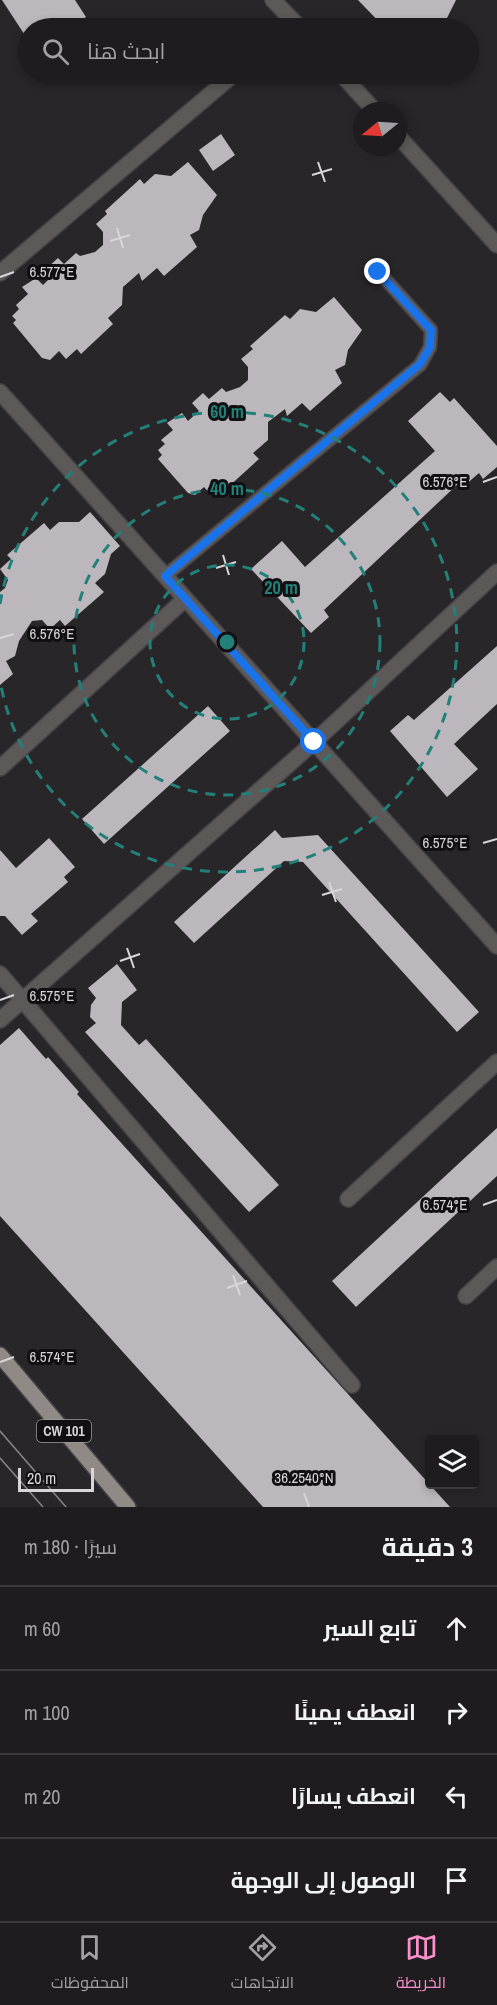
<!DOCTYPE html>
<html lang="ar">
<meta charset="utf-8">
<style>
:root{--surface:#1f1c20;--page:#272529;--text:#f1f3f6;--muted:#a1a1a5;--line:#3c3a3e;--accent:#f990ca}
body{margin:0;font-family:"Archivo Narrow",Cairo,sans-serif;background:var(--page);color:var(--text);direction:rtl}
.controls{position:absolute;right:18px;bottom:18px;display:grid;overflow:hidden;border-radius:6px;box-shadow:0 3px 9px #0003}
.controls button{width:54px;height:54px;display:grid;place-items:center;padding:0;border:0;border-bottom:2px solid var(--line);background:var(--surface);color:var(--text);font:30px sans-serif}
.compass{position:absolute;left:353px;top:102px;width:54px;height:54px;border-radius:50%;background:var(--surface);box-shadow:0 3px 9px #0003;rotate:252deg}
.scale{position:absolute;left:18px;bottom:15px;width:76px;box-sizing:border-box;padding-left:6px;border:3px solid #d9d6d9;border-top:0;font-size:16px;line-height:21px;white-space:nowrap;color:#d9d6d9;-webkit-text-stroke:4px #110f11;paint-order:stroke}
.stop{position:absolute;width:18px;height:18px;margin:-14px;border:4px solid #1a73e8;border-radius:50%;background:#fff}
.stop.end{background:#1a73e8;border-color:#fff;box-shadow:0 2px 6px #0008}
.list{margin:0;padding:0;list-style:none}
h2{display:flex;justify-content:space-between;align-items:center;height:78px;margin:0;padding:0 24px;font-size:26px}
h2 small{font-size:20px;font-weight:400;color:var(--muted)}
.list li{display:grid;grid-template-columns:39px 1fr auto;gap:18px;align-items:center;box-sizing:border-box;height:84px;padding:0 24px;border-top:2px solid var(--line)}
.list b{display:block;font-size:22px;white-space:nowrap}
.list em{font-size:20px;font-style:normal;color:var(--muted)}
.icon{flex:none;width:33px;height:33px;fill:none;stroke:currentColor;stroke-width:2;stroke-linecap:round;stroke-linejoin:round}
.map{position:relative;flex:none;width:497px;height:1507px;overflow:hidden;direction:ltr}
.search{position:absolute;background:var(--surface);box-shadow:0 3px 9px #0003;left:18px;right:18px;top:18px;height:66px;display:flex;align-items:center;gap:15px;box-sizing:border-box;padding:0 21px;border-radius:33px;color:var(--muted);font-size:22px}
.sheet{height:414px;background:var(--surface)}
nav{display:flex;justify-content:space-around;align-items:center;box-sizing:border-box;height:84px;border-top:2px solid var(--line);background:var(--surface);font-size:16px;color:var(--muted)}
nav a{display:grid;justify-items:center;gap:3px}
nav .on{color:var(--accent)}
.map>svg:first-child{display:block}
.building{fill:#bbb7bd}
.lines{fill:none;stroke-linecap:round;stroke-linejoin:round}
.lane-casing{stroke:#454246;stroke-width:15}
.street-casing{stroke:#454246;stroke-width:18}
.primary-casing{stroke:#454246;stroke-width:18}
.lane{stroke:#5c5958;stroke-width:12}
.street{stroke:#5c5958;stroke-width:15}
.primary{stroke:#908a87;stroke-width:15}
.tram{stroke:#878487;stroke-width:1.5}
.route{stroke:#1a73e8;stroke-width:8}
.ticks{fill:none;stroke:#d9d6d9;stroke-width:2}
.ring{fill:none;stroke:#238079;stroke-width:3;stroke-dasharray:10 8}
.labels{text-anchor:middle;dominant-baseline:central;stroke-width:6;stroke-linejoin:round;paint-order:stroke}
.shield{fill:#110f11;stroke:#9d9a9d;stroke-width:1.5}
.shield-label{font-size:14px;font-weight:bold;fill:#d9d6d9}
.ticks-label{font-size:15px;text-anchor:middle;fill:#d9d6d9;stroke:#110f11;stroke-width:6;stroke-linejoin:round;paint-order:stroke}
.centre{fill:#238079;stroke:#110f11;stroke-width:3}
.ring-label{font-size:18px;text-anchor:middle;font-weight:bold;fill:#238079;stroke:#110f11;stroke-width:6;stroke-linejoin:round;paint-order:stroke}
</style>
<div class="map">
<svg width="497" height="1507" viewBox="0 0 497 1507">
<rect width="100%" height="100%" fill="#29262a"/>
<g class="building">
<polygon points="2,0 75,0 86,17 68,28 28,28 28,40"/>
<polygon points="358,0 456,0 446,20 410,28 385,28"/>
<polygon points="221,134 235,155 213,171 199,150"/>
<polygon points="188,162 217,195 203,215 199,230 190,235 197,247 164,276 157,268 142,281 139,273 123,287 122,305 108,318 113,324 81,354 77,349 66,359 59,351 50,360 42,358 13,323 16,320 12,316 19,309 16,305 28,294 22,287 36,278 43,285 53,275 47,268 58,258 64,264 76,253 80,256 95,252 103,245 103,232 96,224 107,214 105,211 140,179 144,184 155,174 171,176"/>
<polygon points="334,297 362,330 348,350 345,365 335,370 342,383 310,411 302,403 287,416 285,409 268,422 268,440 253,453 259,459 226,489 222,485 211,495 204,487 195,495 188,493 158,459 162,455 158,450 165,444 161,440 173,430 167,423 182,413 188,421 199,411 192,403 203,393 209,399 222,388 226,392 240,387 248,380 248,367 241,359 253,349 250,346 285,315 290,319 300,309 316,312"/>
<polygon points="440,392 450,402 454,398 497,446 497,467 483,479 479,473 463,487 459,483 324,610 329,617 311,633 251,569 282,541 305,567 435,451 408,421"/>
<polygon points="90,512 120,546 111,554 105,574 95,583 104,592 65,626 60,620 50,629 42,620 32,621 19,641 15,656 6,661 13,674 0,685 0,592 5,588 8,580 0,569 11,559 7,555 44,523 50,530 59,522 79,522"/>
<polygon points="497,646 497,704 454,744 478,769 447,797 390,731 408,715 414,720"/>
<polygon points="208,706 230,731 104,844 82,819"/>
<polygon points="275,830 282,838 318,835 479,1012 457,1032 303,862 284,861 194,943 174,922"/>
<polygon points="49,838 75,867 64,877 68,882 31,914 38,921 22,935 5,916 0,916 0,850 16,868"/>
<polygon points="117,964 137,990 122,1002 121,1025 139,1045 146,1039 279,1185 249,1212 85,1032 96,1023 90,1017 91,1005 96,998 88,988"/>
<polygon points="19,1028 46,1059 48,1057 79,1092 77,1094 450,1507 263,1507 0,1216 0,1045"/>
<polygon points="497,1128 497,1176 356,1307 332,1281"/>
</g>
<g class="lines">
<g class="lane-casing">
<polyline id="lane" points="165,576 420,365 430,347 431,330 378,271"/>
</g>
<g class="street-casing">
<g id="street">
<polyline points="273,0 300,28"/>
<polyline points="341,74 375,111"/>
<polyline points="398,136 497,245"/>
<polyline points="0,273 234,74"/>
<polyline points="0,392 497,946"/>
<polyline points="0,768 185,599"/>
<polyline points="0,974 352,1385"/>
<polyline points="0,1020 314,742 497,572"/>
<polyline points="348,1199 497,1062"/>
<polyline points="466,1296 497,1267"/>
</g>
</g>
<g class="primary-casing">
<polyline id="primary" points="0,1355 128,1507"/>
</g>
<use href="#lane" class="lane"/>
<use href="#street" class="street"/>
<use href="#primary" class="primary"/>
<g class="tram">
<polyline points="0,1431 66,1507"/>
<polyline points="0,1458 43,1507"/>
</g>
</g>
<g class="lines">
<polyline class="route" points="314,742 165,576 420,364 430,347 431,330 378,272"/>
</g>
<path class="ticks" d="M318,162L325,182M312,175L332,169M117,228L123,248M110,241L130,235M0,277L14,272M483,482L497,477M223,555L229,575M216,568L236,562M0,638L14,634M483,843L497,839M329,882L336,902M322,895L342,889M127,948L134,968M120,961L140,954M0,1000L14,995M483,1205L497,1200M233,1275L240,1295M227,1288L247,1281M0,1362L14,1357M304,1493L309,1507"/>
<g class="ring">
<circle cx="227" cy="642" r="77"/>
<circle cx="227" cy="642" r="153"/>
<path d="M0 604A230 230 0 1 1 0 680"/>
</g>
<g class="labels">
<rect class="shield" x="37" y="1420" width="54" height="22" rx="4.5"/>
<g class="shield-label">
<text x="64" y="1431">CW 101</text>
</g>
</g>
<g class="ticks-label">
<text x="52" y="277">6.577°E</text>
<text x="445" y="487">6.576°E</text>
<text x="52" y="639">6.576°E</text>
<text x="445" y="848">6.575°E</text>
<text x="52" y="1001">6.575°E</text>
<text x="445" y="1210">6.574°E</text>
<text x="52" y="1362">6.574°E</text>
<text x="304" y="1483">36.2540°N</text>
</g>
<circle cx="227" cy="642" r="9" class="centre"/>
<g class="ring-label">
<text x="227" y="418">60 m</text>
<text x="227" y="495">40 m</text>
<text x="281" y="594">20 m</text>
</g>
</svg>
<div class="controls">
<button><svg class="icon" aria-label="layers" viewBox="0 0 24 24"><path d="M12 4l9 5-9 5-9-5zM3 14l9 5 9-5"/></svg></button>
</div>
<svg class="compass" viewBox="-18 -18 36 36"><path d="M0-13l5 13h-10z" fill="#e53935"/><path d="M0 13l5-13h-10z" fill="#a1a1a5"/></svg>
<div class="scale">20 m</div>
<div class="stop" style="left:314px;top:742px"></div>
<div class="stop end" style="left:378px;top:272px"></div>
<div class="search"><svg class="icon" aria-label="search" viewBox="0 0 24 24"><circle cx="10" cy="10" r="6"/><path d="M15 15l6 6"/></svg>ابحث هنا</div>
</div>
<section class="sheet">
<h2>3 دقيقة<small>سيرًا · 180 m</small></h2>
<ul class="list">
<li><svg class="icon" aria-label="ahead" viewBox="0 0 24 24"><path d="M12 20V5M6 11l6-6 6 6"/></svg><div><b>تابع السير</b></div><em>60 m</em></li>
<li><svg class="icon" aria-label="right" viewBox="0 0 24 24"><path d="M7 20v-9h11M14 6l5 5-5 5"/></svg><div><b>انعطف يمينًا</b></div><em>100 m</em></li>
<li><svg class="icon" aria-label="left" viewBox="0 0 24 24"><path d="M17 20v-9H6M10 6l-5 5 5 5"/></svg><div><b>انعطف يسارًا</b></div><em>20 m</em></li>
<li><svg class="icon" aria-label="arrive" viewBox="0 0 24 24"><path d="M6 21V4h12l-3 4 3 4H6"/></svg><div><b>الوصول إلى الوجهة</b></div></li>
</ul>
</section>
<nav>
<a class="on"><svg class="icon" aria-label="map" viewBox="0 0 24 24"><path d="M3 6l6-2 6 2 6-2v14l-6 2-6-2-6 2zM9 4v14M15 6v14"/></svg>الخريطة</a>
<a><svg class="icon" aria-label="directions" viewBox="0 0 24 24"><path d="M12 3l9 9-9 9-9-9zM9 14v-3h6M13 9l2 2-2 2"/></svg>الاتجاهات</a>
<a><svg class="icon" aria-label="saved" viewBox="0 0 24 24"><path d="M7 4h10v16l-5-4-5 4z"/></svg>المحفوظات</a>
</nav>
